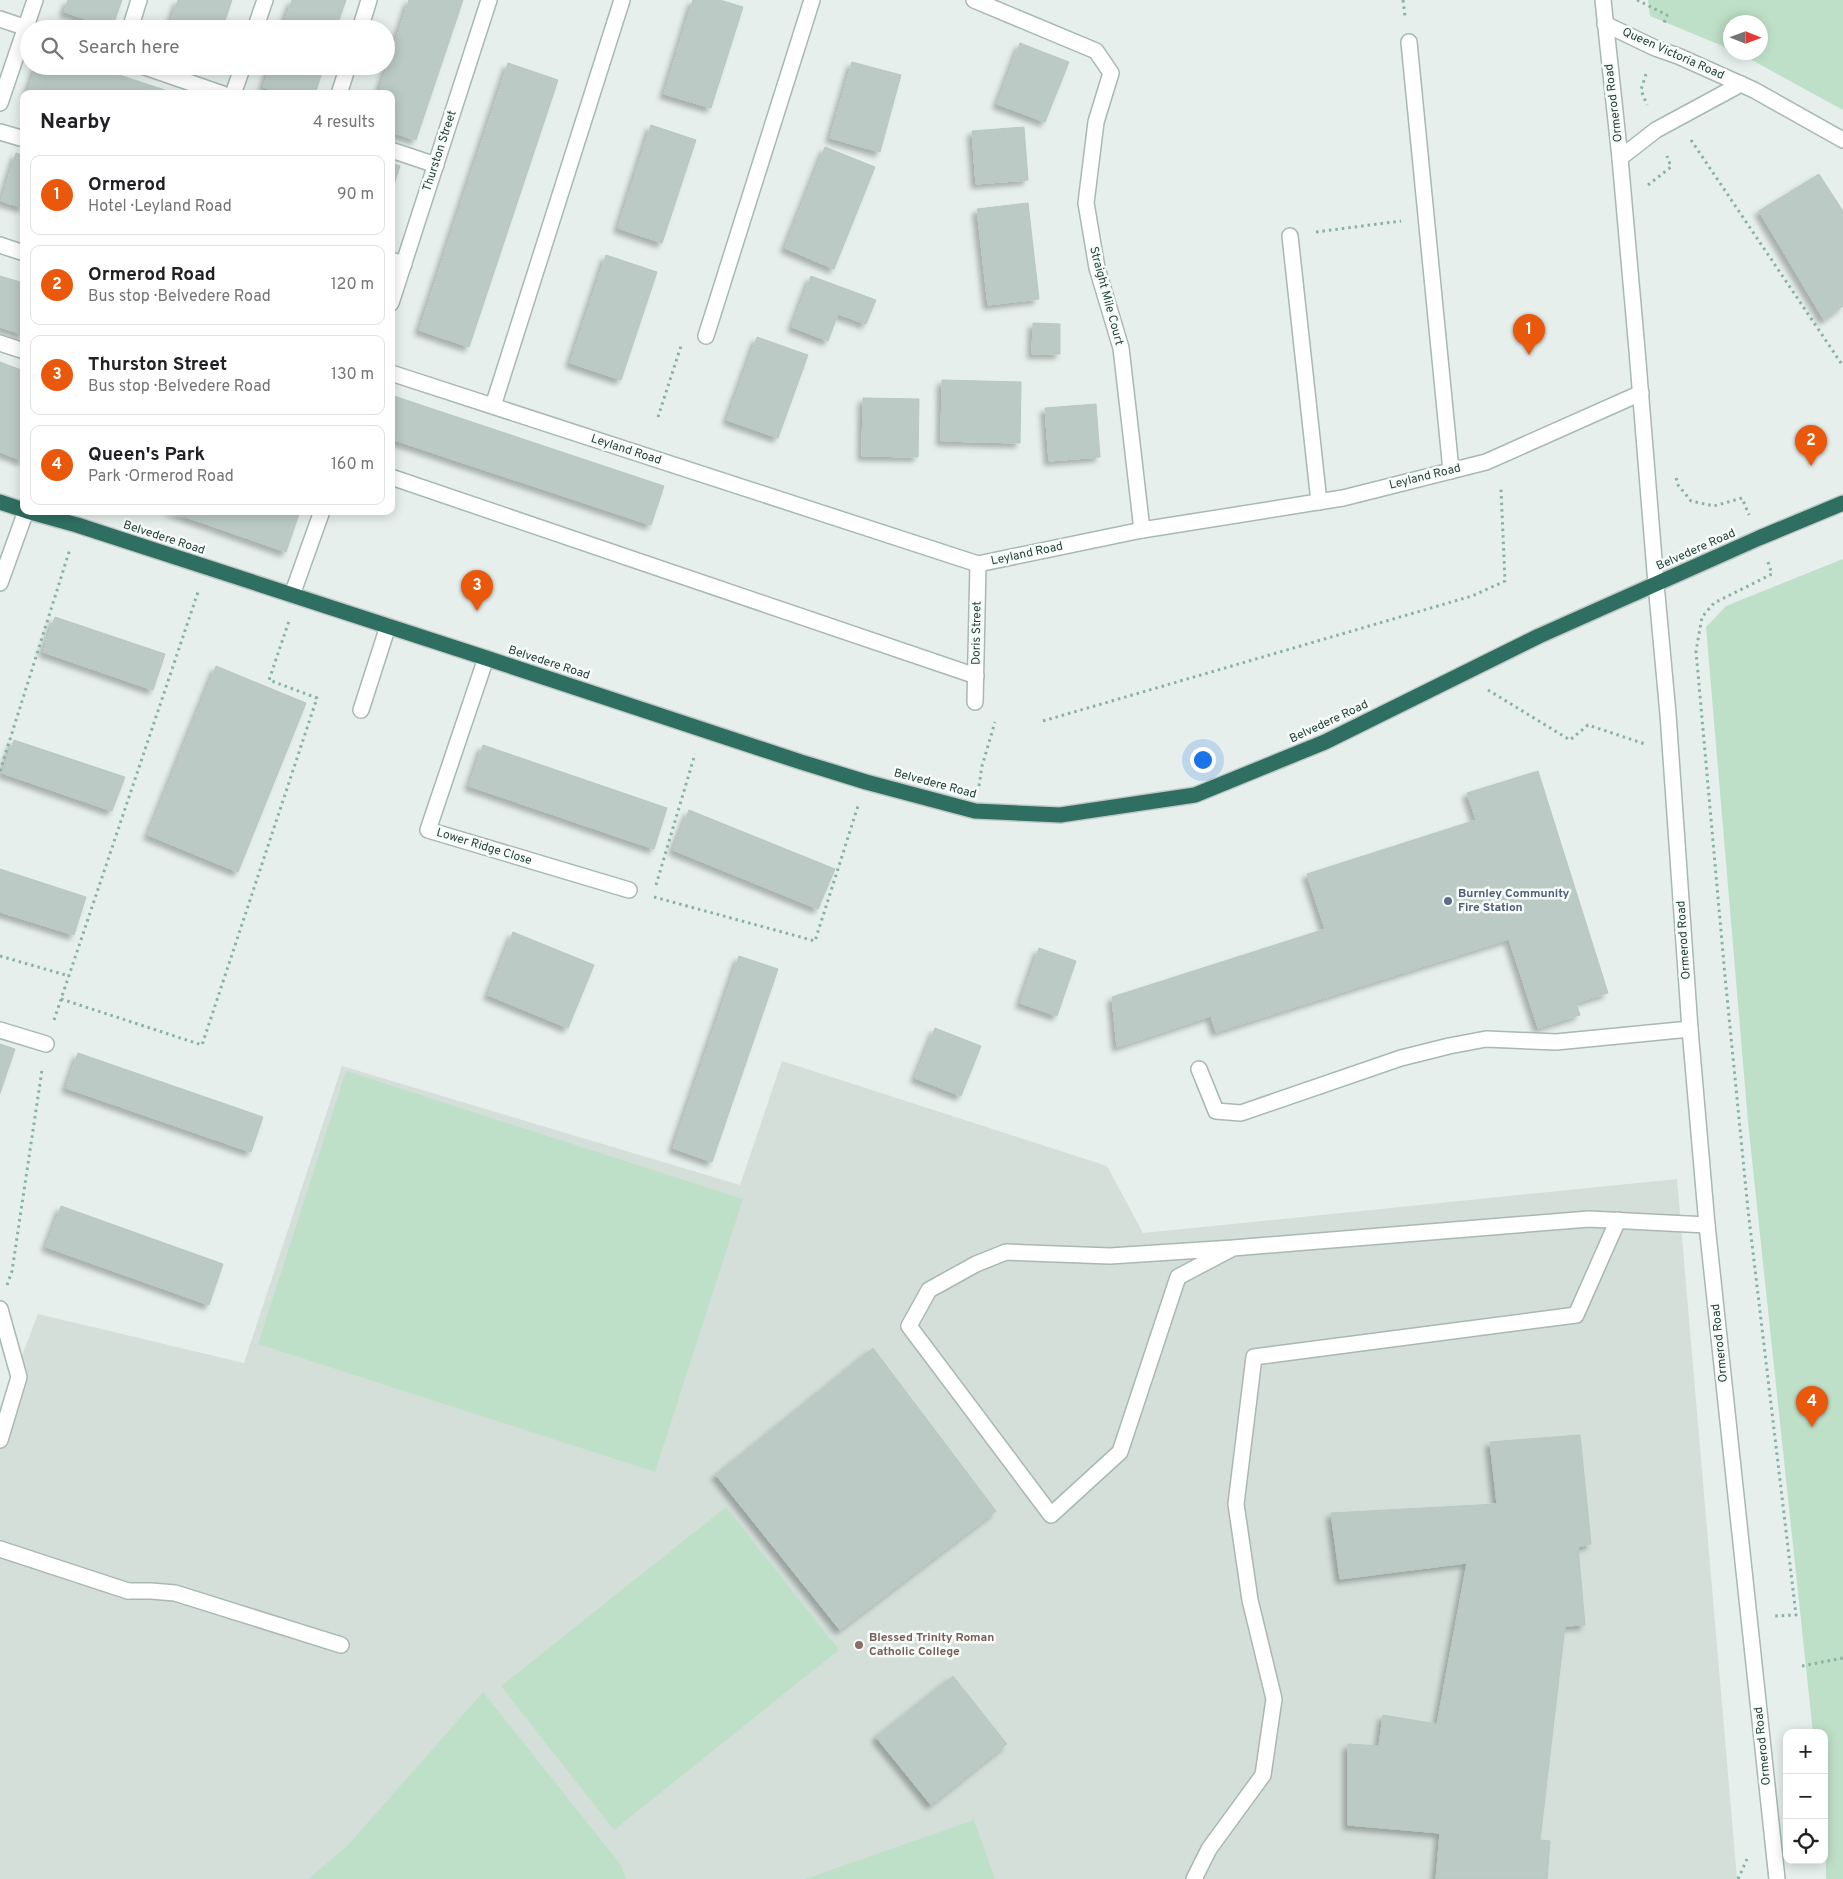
<!DOCTYPE html>
<meta charset="utf-8">
<style>
:root{--surface:#fff;--page:#f6f6f6;--text:#202124;--muted:#757577;--line:#e0e0e0;--accent:#ea580c}
body{margin:0;font-family:Overpass,sans-serif;background:var(--page);color:var(--text)}
.controls{position:absolute;right:15px;bottom:15px;display:grid;overflow:hidden;border-radius:10px;box-shadow:0 2px 12px #0003}
.controls button{width:45px;height:45px;display:grid;place-items:center;padding:0;border:0;border-bottom:1px solid var(--line);background:var(--surface);color:var(--text);font:25px sans-serif}
.compass{position:absolute;left:1723px;top:15px;width:45px;height:45px;border-radius:50%;background:var(--surface);box-shadow:0 2px 12px #0003;rotate:91deg}
.you{position:absolute;left:1202px;top:759px;width:18px;height:18px;margin:-12px;border:4px solid #fff;border-radius:50%;background:#1a73e8;box-shadow:0 0 0 8px #1a73e833}
.badge{display:grid;place-items:center;width:32px;height:32px;border-radius:50%;background:var(--accent);color:#fff;font-size:16px;font-weight:700}
.pin{position:absolute;translate:-50% -41px;filter:drop-shadow(0 1px 2px #0008)}
.pin::after{content:'';position:absolute;top:26px;width:18px;height:15px;background:inherit;clip-path:polygon(0 0,100% 0,50% 100%)}
.list{margin:0;padding:0;list-style:none}
h2{display:flex;justify-content:space-between;align-items:center;height:65px;margin:0;padding:0 20px;font-size:21px}
h2 small{font-size:16px;font-weight:400;color:var(--muted)}
.list li{display:grid;grid-template-columns:32px 1fr auto;gap:15px;align-items:center;box-sizing:border-box;height:80px;margin:0 10px 10px;padding:0 10px;border:1px solid var(--line);border-radius:10px}
.list b{display:block;font-size:19px;white-space:nowrap}
.list p{margin:0;font-size:16px;white-space:nowrap;color:var(--muted)}
.list em{font-size:16px;font-style:normal;color:var(--muted)}
.icon{flex:none;width:28px;height:28px;fill:none;stroke:currentColor;stroke-width:2;stroke-linecap:round;stroke-linejoin:round}
.map{position:relative;flex:none;width:1843px;height:1879px;overflow:hidden}
.search{position:absolute;background:var(--surface);box-shadow:0 2px 12px #0003;left:20px;top:20px;width:375px;height:55px;display:flex;align-items:center;gap:12px;box-sizing:border-box;padding:0 18px;border-radius:28px;color:var(--muted);font-size:19px}
.panel{position:absolute;background:var(--surface);box-shadow:0 2px 12px #0003;left:20px;top:90px;width:375px;height:425px;border-radius:10px}
.map>svg:first-child{display:block}
.built{fill:#d4dfda}
.green{fill:#bfe0c8}
.building{fill:#bbcac4;stroke:#b8c9c2;filter:url(#shadow)}
.lines{fill:none;stroke-linecap:round;stroke-linejoin:round}
.lane-casing{stroke:#a8b8b2;stroke-width:18}
.street-casing{stroke:#a8b8b2;stroke-width:18}
.highway-casing{stroke:#c2cac8;stroke-width:18}
.path{stroke:#86b3a5;stroke-width:3;stroke-dasharray:2.5 4;stroke-linecap:butt}
.lane{stroke:#fff;stroke-width:15}
.street{stroke:#fff;stroke-width:15}
.highway{stroke:#2f6f62;stroke-width:15}
.service-dot{fill:#5c6f8a;stroke:#f7fbf9;stroke-width:2}
.education-dot{fill:#8d6e63;stroke:#f7fbf9;stroke-width:2}
.labels{text-anchor:middle;dominant-baseline:central;stroke-width:5;stroke-linejoin:round;paint-order:stroke}
.street-label{font-size:12px;fill:#24423a;stroke:#f7fbf9}
.service-label{font-size:12px;font-weight:bold;fill:#4e5e75;stroke:#f7fbf9;text-anchor:start}
.education-label{font-size:12px;font-weight:bold;fill:#785e54;stroke:#f7fbf9;text-anchor:start}
</style>
<div class="map">
<svg width="1843" height="1879" viewBox="0 0 1843 1879">
<defs>
<filter id="shadow"><feDropShadow dx="-4.5" dy="4.5" stdDeviation="2.5" flood-color="#0004"/></filter>
</defs>
<rect width="100%" height="100%" fill="#e6efeb"/>
<polygon class="built" points="782,1061 1107,1166 1143,1233 1677,1179 1737,1879 0,1879 0,1412 38,1314 244,1363 342,1066 740,1185"/>
<g class="green">
<polygon points="1648,0 1843,0 1843,110 1739,53 1760,52 1760,22 1730,22 1730,49 1650,16"/>
<polygon points="1843,559 1843,1879 1826,1879 1824,1733 1813,1733 1748,1122 1706,627 1726,606"/>
<polygon points="346,1071 743,1199 655,1472 258,1344"/>
<polygon points="726,1507 839,1650 614,1830 501,1686"/>
<polygon points="483,1692 621,1865 626,1879 308,1879 348,1845"/>
<polygon points="974,1820 995,1879 805,1879"/>
</g>
<g class="building">
<polygon points="68,0 122,0 112,28 64,12"/>
<polygon points="178,0 232,0 222,29 168,29"/>
<polygon points="292,0 346,0 336,29 282,29"/>
<polygon points="409,0 463,0 416,140 391,132 391,94 378,94"/>
<polygon points="693,0 720,0 743,7 711,108 664,94"/>
<polygon points="1020,43 1069,62 1045,122 997,104"/>
<polygon points="852,62 901,75 880,152 830,138"/>
<polygon points="508,63 558,80 469,347 419,330"/>
<polygon points="36,66 92,66 177,94 27,94"/>
<polygon points="270,66 324,66 315,94 284,94 263,87"/>
<polygon points="651,125 696,140 662,243 618,228"/>
<polygon points="1024,127 1028,180 976,184 972,131"/>
<polygon points="825,147 875,167 834,269 785,248"/>
<polygon points="16,153 24,156 24,208 1,201"/>
<polygon points="391,163 400,166 391,193"/>
<polygon points="1819,174 1843,211 1843,306 1824,320 1759,211"/>
<polygon points="1028,203 1039,299 988,305 977,209"/>
<polygon points="606,255 657,272 621,380 570,363"/>
<polygon points="0,276 24,283 24,335 0,327"/>
<polygon points="811,276 876,300 866,324 838,314 828,341 792,327"/>
<polygon points="1033,323 1060,324 1060,354 1032,354"/>
<polygon points="757,337 808,355 778,438 727,420"/>
<polygon points="0,362 24,371 24,461 0,452"/>
<polygon points="942,380 1021,382 1020,443 941,441"/>
<polygon points="391,395 664,486 651,525 391,439"/>
<polygon points="863,398 919,399 918,457 862,456"/>
<polygon points="1096,404 1100,457 1049,461 1045,408"/>
<polygon points="169,511 300,511 286,552"/>
<polygon points="55,617 165,654 153,690 43,652"/>
<polygon points="216,666 306,703 238,872 148,835"/>
<polygon points="14,740 125,777 112,811 2,773"/>
<polygon points="483,745 667,808 654,849 469,786"/>
<polygon points="1538,771 1608,993 1576,1003 1580,1015 1538,1028 1509,939 1216,1032 1211,1016 1117,1047 1112,997 1325,929 1307,874 1476,820 1467,793"/>
<polygon points="689,810 835,869 818,909 673,850"/>
<polygon points="0,869 86,897 74,935 0,912"/>
<polygon points="513,932 594,965 568,1028 488,995"/>
<polygon points="1039,948 1076,961 1057,1016 1020,1003"/>
<polygon points="739,956 778,969 712,1162 673,1148"/>
<polygon points="935,1028 981,1046 961,1096 915,1078"/>
<polygon points="0,1044 15,1049 0,1093"/>
<polygon points="78,1053 263,1117 251,1152 66,1088"/>
<polygon points="61,1206 223,1264 209,1305 46,1247"/>
<polygon points="873,1348 996,1511 840,1630 716,1475"/>
<polygon points="1580,1435 1591,1544 1578,1547 1585,1625 1565,1626 1540,1840 1550,1841 1547,1879 1436,1879 1440,1833 1348,1825 1348,1744 1379,1746 1383,1715 1437,1724 1467,1563 1340,1579 1331,1513 1497,1504 1490,1442"/>
<polygon points="953,1676 1007,1744 931,1805 876,1737"/>
</g>
<g class="lines">
<g class="lane-casing">
<g id="lane">
<polyline points="130,29 139,0"/>
<polyline points="360,29 369,0"/>
<polyline points="1409,42 1451,471"/>
<polyline points="339,94 348,66"/>
<polyline points="0,132 24,139"/>
<polyline points="1290,236 1319,502"/>
<polyline points="391,260 404,264"/>
<polyline points="0,343 24,351"/>
<polyline points="493,406 622,0"/>
<polyline points="391,477 976,676"/>
<polyline points="361,710 388,626"/>
<polyline points="0,1030 46,1044"/>
<polyline points="1199,1069 1216,1111 1241,1113 1401,1058 1449,1046 1486,1039 1556,1042 1690,1029"/>
<polyline points="1233,1248 1110,1256 1006,1252 976,1264 929,1290 909,1326 1051,1515 1120,1452 1178,1277 1233,1248 1589,1219 1707,1225"/>
<polyline points="128,1591 151,1591 175,1593 341,1645"/>
<polyline points="1194,1879 1209,1849 1263,1775 1274,1699 1250,1600 1236,1504 1254,1357 1576,1315 1618,1220"/>
</g>
</g>
<g class="street-casing">
<g id="street">
<polyline points="974,0 1096,51 1111,73 1096,122 1086,203 1097,268 1121,348 1142,530"/>
<polyline points="1603,0 1620,158 1637,350 1656,584 1668,714 1690,1029 1707,1225 1777,1879"/>
<polyline points="0,19 30,29"/>
<polyline points="1605,24 1655,48 1678,56 1754,90 1843,140"/>
<polyline points="255,29 265,0"/>
<polyline points="142,66 223,94"/>
<polyline points="233,94 243,66"/>
<polyline points="0,103 35,0"/>
<polyline points="391,150 436,165"/>
<polyline points="1620,158 1656,130 1741,84"/>
<polyline points="0,245 24,253"/>
<polyline points="391,303 489,0"/>
<polyline points="706,336 812,0"/>
<polyline points="391,373 978,564 1142,530 1343,498 1486,462 1641,393"/>
<polyline points="0,583 26,511"/>
<polyline points="292,595 322,511"/>
<polyline points="486,658 428,830 629,890"/>
<polyline points="975,702 978,564"/>
<polyline points="0,1309 19,1377 0,1440"/>
<polyline points="0,1549 128,1591"/>
</g>
</g>
<g class="highway-casing">
<g id="highway">
<polyline points="0,502 24,510"/>
<polyline points="27,511 77,525 486,658 801,762 866,782 975,811 1060,815 1195,795 1325,742 1539,636 1759,538 1843,503"/>
</g>
</g>
<g class="path">
<polyline points="1403,0 1405,16"/>
<polyline points="1637,0 1667,15 1664,23"/>
<polyline points="1646,74 1641,90 1647,105"/>
<polyline points="1691,140 1843,366"/>
<polyline points="1648,185 1671,167 1667,156"/>
<polyline points="1316,232 1401,221"/>
<polyline points="658,417 681,346"/>
<polyline points="1676,478 1678,485 1691,501 1714,506 1742,498 1749,515"/>
<polyline points="1768,562 1772,574 1714,603 1702,617 1696,651 1725,976 1748,1210 1796,1615 1775,1616"/>
<polyline points="1488,690 1570,740 1588,725 1645,744"/>
<polyline points="1043,721 1472,596 1505,581 1501,489"/>
<polyline points="0,771 70,549"/>
<polyline points="979,786 982,766 995,722"/>
<polyline points="656,885 695,754"/>
<polyline points="654,897 815,941 858,806"/>
<polyline points="0,956 69,976"/>
<polyline points="61,999 202,1045 317,698 269,680 289,621"/>
<polyline points="54,1020 198,592"/>
<polyline points="7,1285 12,1271 42,1070"/>
<polyline points="1802,1666 1843,1658"/>
<polyline points="1738,1879 1747,1859"/>
</g>
<use href="#lane" class="lane"/>
<use href="#street" class="street"/>
<use href="#highway" class="highway"/>
</g>
<circle class="service-dot" cx="1448" cy="901" r="5"/>
<circle class="education-dot" cx="859" cy="1645" r="5"/>
<g class="labels">
<g class="street-label">
<text transform="translate(1673 54) rotate(24)">Queen Victoria Road</text>
<text transform="translate(1614 103) rotate(-97)">Ormerod Road</text>
<text transform="translate(440 151) rotate(-72)">Thurston Street</text>
<text transform="translate(1106 296) rotate(75)">Straight Mile Court</text>
<text transform="translate(626 450) rotate(18)">Leyland Road</text>
<text transform="translate(1425 477) rotate(-14)">Leyland Road</text>
<text transform="translate(164 538) rotate(18)">Belvedere Road</text>
<text transform="translate(1696 550) rotate(-24)">Belvedere Road</text>
<text transform="translate(1027 554) rotate(-12)">Leyland Road</text>
<text transform="translate(977 633) rotate(-89)">Doris Street</text>
<text transform="translate(549 663) rotate(18)">Belvedere Road</text>
<text transform="translate(1329 722) rotate(-25)">Belvedere Road</text>
<text transform="translate(935 784) rotate(15)">Belvedere Road</text>
<text transform="translate(484 847) rotate(17)">Lower Ridge Close</text>
<text transform="translate(1684 940) rotate(-94)">Ormerod Road</text>
<text transform="translate(1720 1343) rotate(-96)">Ormerod Road</text>
<text transform="translate(1763 1746) rotate(-96)">Ormerod Road</text>
</g>
<g class="service-label">
<text x="1458" y="894">Burnley Community<tspan x="1458" dy="14">Fire Station</tspan></text>
</g>
<g class="education-label">
<text x="869" y="1638">Blessed Trinity Roman<tspan x="869" dy="14">Catholic College</tspan></text>
</g>
</g>
</svg>
<div class="controls">
<button>+</button>
<button>−</button>
<button><svg class="icon" aria-label="locate" viewBox="0 0 24 24"><circle cx="12" cy="12" r="6"/><path d="M12 2v4M12 18v4M2 12h4M18 12h4"/></svg></button>
</div>
<svg class="compass" viewBox="-18 -18 36 36"><path d="M0-13l5 13h-10z" fill="#e53935"/><path d="M0 13l5-13h-10z" fill="#757577"/></svg>
<div class="you"></div>
<div class="pin badge" style="left:1529px;top:355px">1</div>
<div class="pin badge" style="left:1811px;top:466px">2</div>
<div class="pin badge" style="left:477px;top:611px">3</div>
<div class="pin badge" style="left:1812px;top:1427px">4</div>
<div class="search"><svg class="icon" aria-label="search" viewBox="0 0 24 24"><circle cx="10" cy="10" r="6"/><path d="M15 15l6 6"/></svg>Search here</div>
<section class="panel">
<h2>Nearby<small>4 results</small></h2>
<ul class="list">
<li><span class="badge">1</span><div><b>Ormerod</b><p>Hotel · Leyland Road</p></div><em>90 m</em></li>
<li><span class="badge">2</span><div><b>Ormerod Road</b><p>Bus stop · Belvedere Road</p></div><em>120 m</em></li>
<li><span class="badge">3</span><div><b>Thurston Street</b><p>Bus stop · Belvedere Road</p></div><em>130 m</em></li>
<li><span class="badge">4</span><div><b>Queen's Park</b><p>Park · Ormerod Road</p></div><em>160 m</em></li>
</ul>
</section>
</div>
